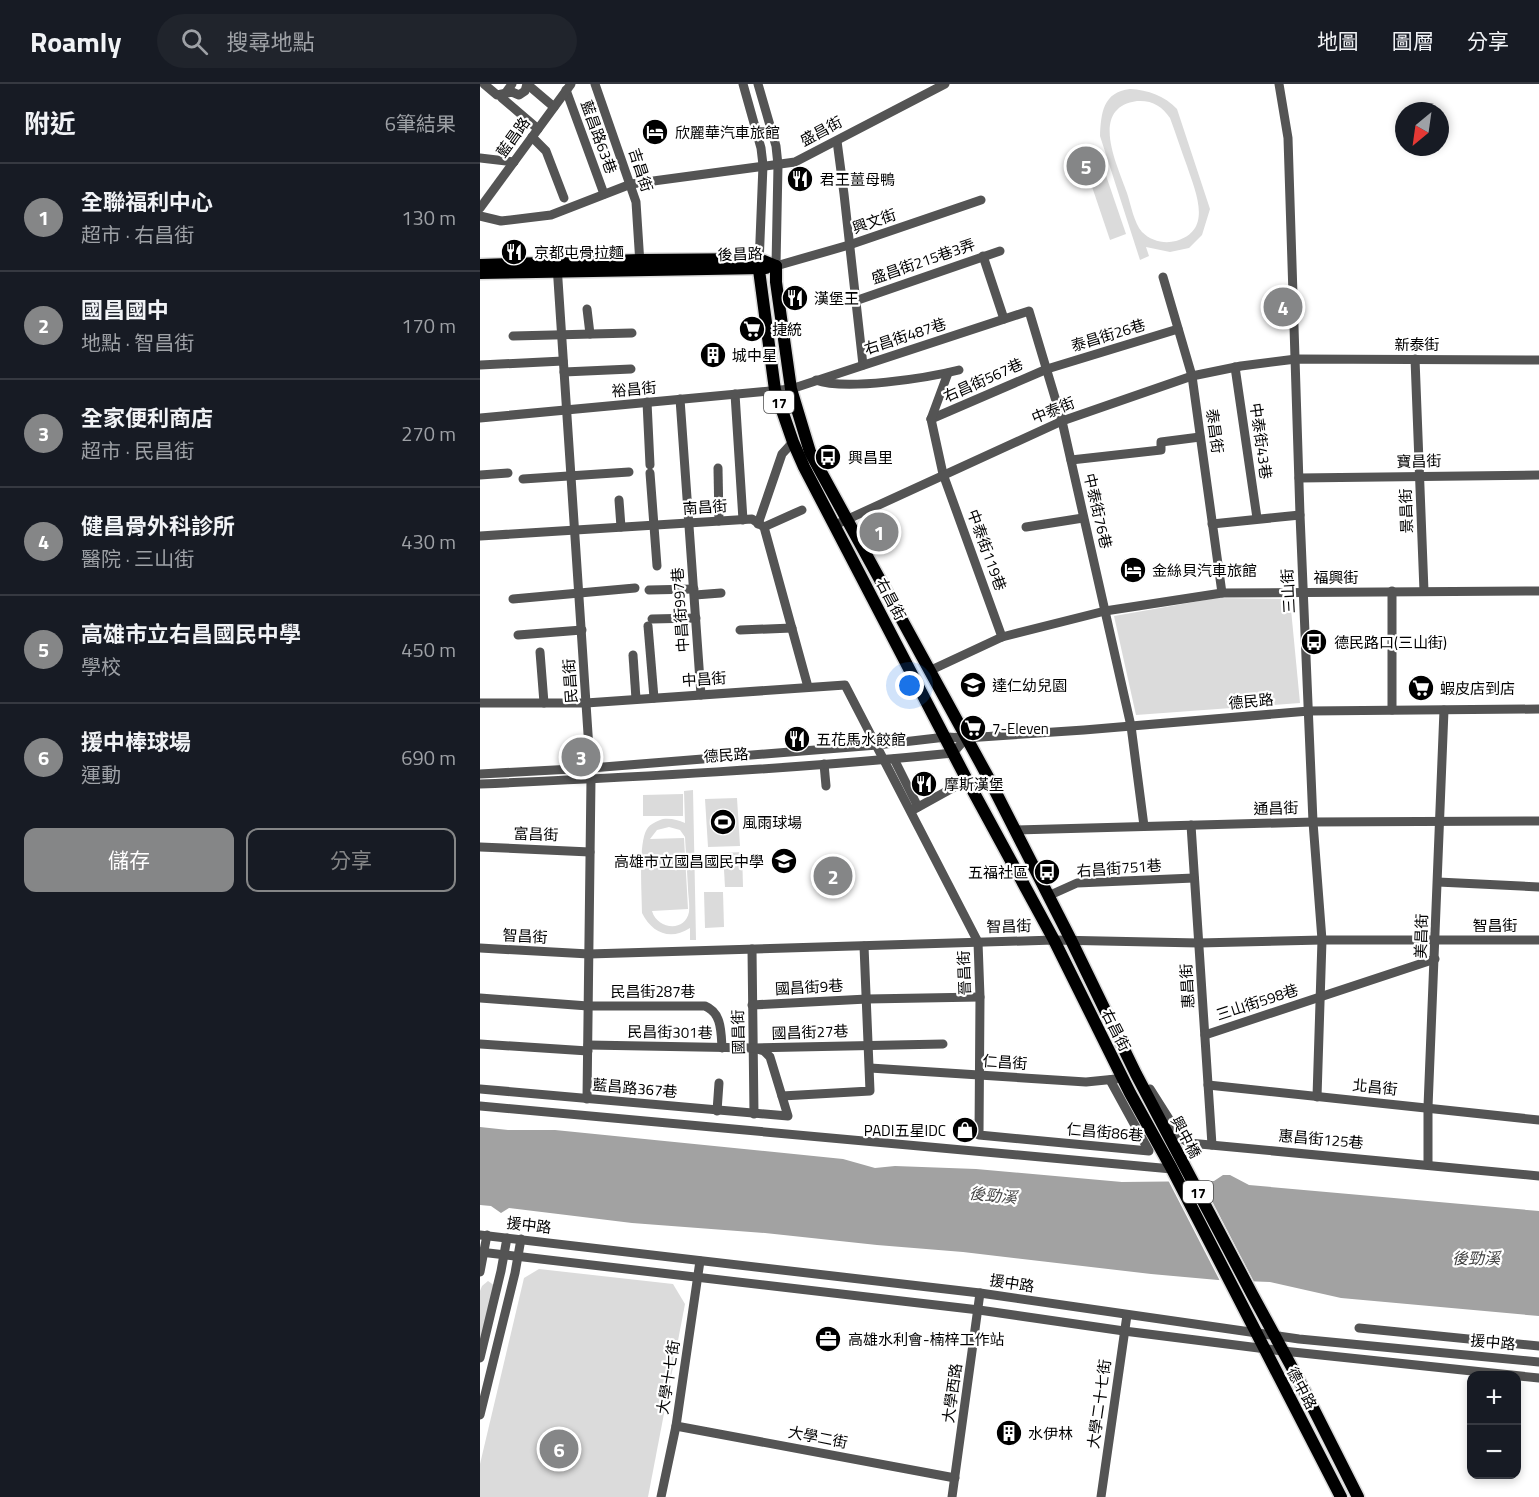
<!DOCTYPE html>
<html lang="zh-TW">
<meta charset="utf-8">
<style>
:root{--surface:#171b24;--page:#20242c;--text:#f1f3f6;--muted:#9ea1a6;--line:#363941;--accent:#858687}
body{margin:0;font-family:"Titillium Web","Noto Sans TC",sans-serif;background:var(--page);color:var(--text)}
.controls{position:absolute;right:18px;bottom:18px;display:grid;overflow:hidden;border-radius:12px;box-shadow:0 3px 9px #0003}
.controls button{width:54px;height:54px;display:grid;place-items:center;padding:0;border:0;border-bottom:2px solid var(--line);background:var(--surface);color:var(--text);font:30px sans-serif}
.compass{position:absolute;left:915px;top:18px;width:54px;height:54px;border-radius:50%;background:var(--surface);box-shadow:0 3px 9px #0003;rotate:209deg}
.you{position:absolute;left:430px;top:602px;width:21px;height:21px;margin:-15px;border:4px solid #fff;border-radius:50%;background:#1a73e8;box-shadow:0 0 0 9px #1a73e833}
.badge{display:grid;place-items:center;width:39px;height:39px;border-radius:50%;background:var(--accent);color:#fff;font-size:20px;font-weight:700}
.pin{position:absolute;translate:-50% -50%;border:3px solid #fff;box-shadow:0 2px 6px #0006}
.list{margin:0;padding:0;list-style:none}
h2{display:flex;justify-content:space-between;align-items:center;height:78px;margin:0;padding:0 24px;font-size:26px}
h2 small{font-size:20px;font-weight:400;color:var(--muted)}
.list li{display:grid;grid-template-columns:39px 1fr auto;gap:18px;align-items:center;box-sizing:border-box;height:108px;padding:0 24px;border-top:2px solid var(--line)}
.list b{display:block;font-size:22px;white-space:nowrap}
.list p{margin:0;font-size:20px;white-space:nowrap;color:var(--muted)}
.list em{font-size:20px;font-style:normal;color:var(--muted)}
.actions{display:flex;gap:12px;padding:18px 24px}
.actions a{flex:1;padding:14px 0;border:2px solid var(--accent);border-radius:12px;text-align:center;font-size:21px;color:var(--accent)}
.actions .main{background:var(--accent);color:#fff}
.icon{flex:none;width:33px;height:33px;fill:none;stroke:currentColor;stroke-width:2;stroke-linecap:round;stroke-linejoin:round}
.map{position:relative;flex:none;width:1059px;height:1413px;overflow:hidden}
header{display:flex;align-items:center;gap:36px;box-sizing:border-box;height:84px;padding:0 30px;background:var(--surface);border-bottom:2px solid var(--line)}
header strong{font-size:28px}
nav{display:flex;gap:33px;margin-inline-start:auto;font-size:21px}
.search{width:420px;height:54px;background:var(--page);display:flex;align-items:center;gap:15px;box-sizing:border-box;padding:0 21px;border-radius:33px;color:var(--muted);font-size:22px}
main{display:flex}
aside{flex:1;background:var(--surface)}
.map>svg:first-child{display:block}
.green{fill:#dbdbdb;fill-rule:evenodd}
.water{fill:#a2a2a2}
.pier{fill:#fff}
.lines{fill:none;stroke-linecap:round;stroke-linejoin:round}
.major-casing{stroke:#dbdbdb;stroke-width:15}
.minor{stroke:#545454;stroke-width:9}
.major{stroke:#000;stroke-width:12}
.labels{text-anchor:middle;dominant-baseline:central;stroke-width:4.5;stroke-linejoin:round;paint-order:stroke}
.shield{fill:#fff;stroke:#4c4c4c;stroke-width:1.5}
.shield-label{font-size:14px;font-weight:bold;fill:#000}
.street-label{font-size:15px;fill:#000;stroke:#fff}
.poi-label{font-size:15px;fill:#000;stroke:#fff;text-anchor:start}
.water-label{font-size:16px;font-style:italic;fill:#434343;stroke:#fff}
</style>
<header>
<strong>Roamly</strong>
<div class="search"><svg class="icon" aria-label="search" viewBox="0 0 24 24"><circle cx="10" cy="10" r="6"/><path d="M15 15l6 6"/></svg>搜尋地點</div>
<nav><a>地圖</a><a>圖層</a><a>分享</a></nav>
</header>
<main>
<aside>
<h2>附近<small>6筆結果</small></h2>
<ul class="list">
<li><span class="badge">1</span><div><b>全聯福利中心</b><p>超市 · 右昌街</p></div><em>130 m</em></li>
<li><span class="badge">2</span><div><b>國昌國中</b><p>地點 · 智昌街</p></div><em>170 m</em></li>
<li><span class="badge">3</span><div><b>全家便利商店</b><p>超市 · 民昌街</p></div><em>270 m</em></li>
<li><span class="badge">4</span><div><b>健昌骨外科診所</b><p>醫院 · 三山街</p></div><em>430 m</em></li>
<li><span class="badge">5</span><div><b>高雄市立右昌國民中學</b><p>學校</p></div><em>450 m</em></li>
<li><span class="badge">6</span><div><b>援中棒球場</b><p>運動</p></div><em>690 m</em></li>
</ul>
<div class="actions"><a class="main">儲存</a><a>分享</a></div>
</aside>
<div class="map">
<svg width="1059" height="1413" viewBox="0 0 1059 1413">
<rect width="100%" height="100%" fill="#fff"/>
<g class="green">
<path d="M650,5C668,6 685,12 697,25L730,125L722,151L709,164L690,168L666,163L669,172L660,176L620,52C621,29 623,8 650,5ZM657,17C672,16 682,22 690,34C696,50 701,66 707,82C715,107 734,146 696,157C684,160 671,157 662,148C654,139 651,121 647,109C638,82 608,24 657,17Z"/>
<polygon points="620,74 646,150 630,156 604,79"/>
<polygon points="737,514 810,515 820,619 656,631 634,532"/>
<path d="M213,706L216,856H210V844C190,857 172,849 162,829C162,810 158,759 167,745C170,740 177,737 183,735C191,734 198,736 205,739L204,707ZM189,743L200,746L205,753C206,770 207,787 208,804C208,811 210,820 209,828C205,849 177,845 172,827L208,825L204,754L170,755L177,746Z"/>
<polygon points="203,710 203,732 163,732 163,711"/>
<polygon points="257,714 260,762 228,763 225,715"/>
<polygon points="262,768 263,803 245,803 243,769"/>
<polygon points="224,808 243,808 244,843 225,844"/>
<polygon points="59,1185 193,1200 205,1220 168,1413 0,1413 0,1380 44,1194"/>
<polygon points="8,1197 15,1202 0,1265 0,1207 2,1202"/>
</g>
<polygon class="water" points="0,1043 28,1046 75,1046 363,1075 395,1084 415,1082 496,1085 642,1098 734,1097 743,1091 750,1091 769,1101 1059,1127 1059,1232 861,1214 790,1198 738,1196 671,1190 483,1168 397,1161 285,1149 152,1139 29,1124 21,1129 11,1122 0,1121"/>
<polygon class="pier" points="687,1094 720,1094 775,1200 741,1199"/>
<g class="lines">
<g class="major-casing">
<g id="major">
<polyline points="0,181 160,176 279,175 296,182"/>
<polyline points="296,182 296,198 311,305 330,368 508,693 591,856 656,990 772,1210 822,1302 878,1413"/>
<polyline points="279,186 295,306 313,358 324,383 487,696 574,856 650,1009 692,1085 861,1413"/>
<polyline points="0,189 286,184"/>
</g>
</g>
<g class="minor">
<polyline points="4,0 17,11 32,8 39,11 45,7 47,0"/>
<polyline points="32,0 22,14 58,45"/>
<polyline points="47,0 74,23"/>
<polyline points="115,0 156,118 160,180"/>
<polyline points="263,0 281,64 283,81 279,181"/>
<polyline points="278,0 296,62 298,81 296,182 369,161 501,116"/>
<polyline points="799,0 808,54 820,431 833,738 842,856 837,1013"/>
<polyline points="86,6 124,110"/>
<polyline points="52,53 66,67 84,114"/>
<polyline points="357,57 364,110 383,281"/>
<polyline points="0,74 34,78"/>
<polyline points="0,124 91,0"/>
<polyline points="0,132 21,137 71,131 151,100 315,78 465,0"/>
<polyline points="503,172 524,235"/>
<polyline points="77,181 111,695 107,1015"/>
<polyline points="683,193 712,292 742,509"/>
<polyline points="375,217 520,167"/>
<polyline points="107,225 110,250"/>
<polyline points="33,252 152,249"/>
<polyline points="935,275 944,507"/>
<polyline points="0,281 83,277"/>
<polyline points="755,283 777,434"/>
<polyline points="84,288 151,285"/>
<path d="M336,296C365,307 447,294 479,286"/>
<polyline points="255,310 263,436"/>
<polyline points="200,315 221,611"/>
<polyline points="167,318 170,381"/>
<polyline points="0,334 311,305 549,227 582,337 651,642 664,742"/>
<polyline points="451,335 567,285 698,245"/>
<polyline points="451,335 463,390 522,553"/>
<polyline points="451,335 468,289"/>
<polyline points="591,376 681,366 681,358 720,353"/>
<polyline points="238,384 239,437"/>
<polyline points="170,389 177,482"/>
<polyline points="0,391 28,389"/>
<polyline points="819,394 1059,391"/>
<polyline points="43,395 149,388"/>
<polyline points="139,416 141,443"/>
<polyline points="278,440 302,370 313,358"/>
<polyline points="732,440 820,431"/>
<polyline points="355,441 582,337 712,292 761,282 816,275 1059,276"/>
<polyline points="284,443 322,426"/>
<polyline points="546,443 603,434"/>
<polyline points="0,452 272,435 284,443 328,603"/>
<polyline points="169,506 214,505"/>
<polyline points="215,511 241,509"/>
<polyline points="33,515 155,504"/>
<polyline points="172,535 216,534"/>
<polyline points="168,542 174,614"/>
<polyline points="260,546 312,544"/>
<polyline points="38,551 102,546"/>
<polyline points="60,568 64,619"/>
<polyline points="153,571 156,615"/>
<polyline points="449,587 522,553 625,527 742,509 1059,507"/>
<polyline points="0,619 106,619 365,601 498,858 500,913 499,1051 669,1067 630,996"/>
<polyline points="912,626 912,507"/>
<polyline points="414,675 438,723"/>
<polyline points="344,680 346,702"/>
<polyline points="0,690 111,684 397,661 466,653 486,654 604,646 829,627 1059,625"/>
<path d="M0,700C158,693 316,685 473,669L486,654"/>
<polyline points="431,727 487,696"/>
<polyline points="711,741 732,1061"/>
<polyline points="535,746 833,738 1059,737"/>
<polyline points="0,763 110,768"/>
<polyline points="958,798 1059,803"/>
<polyline points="568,812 597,799 714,794"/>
<polyline points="0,864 109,870 574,856 719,859 842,856 1059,856"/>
<polyline points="272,865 274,1030"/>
<path d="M0,914L108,922H225C242,929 241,948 242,964"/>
<polyline points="272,921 387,915 500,913"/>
<polyline points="725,951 955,875"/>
<polyline points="0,960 108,967"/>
<polyline points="108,961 273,964 463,960"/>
<polyline points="390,984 606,998 636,995"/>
<polyline points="728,1001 1059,1036"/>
<polyline points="0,1005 308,1032 290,973 284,967 273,964"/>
<polyline points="670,1005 701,1054 709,1059 1059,1092"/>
<polyline points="302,1012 390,1007 384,862"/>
<polyline points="0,1022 692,1085"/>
<polyline points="237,1027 239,999"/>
<polyline points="948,1080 948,1023 964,626"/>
<polyline points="0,1151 500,1209 819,1255 1059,1278"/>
<polyline points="0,1168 499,1226 644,1247 803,1267 1059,1294"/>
<polyline points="0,1188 7,1151"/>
<polyline points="879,1244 1059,1262"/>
<polyline points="0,1274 21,1187 27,1154"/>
<polyline points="0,1331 35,1189 41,1155"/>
<polyline points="196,1342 475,1394"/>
<polyline points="181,1413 196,1342 220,1177"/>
<polyline points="472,1413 500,1209"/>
<polyline points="621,1413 647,1231"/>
</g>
<use href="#major" class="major"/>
</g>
<defs>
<g id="hotel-disc" transform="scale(1.35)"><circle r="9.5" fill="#000" stroke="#fff"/><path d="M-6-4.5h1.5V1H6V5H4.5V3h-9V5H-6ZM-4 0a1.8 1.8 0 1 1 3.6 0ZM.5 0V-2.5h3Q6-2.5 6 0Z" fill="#fff"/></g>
<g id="restaurant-disc" transform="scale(1.35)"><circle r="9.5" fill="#000" stroke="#fff"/><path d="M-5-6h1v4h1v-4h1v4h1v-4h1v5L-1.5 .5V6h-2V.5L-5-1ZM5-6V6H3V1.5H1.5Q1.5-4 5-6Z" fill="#fff"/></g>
<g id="supermarket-disc" transform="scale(1.35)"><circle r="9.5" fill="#000" stroke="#fff"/><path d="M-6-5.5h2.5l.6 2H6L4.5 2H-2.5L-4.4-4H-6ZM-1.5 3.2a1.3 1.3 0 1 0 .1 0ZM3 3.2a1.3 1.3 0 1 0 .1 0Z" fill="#fff"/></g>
<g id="building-disc" transform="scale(1.35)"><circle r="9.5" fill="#000" stroke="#fff"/><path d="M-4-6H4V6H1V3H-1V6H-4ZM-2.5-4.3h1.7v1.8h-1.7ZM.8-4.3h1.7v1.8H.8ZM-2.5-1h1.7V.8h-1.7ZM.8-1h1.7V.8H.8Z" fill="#fff"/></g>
<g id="bus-disc" transform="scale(1.35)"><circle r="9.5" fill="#000" stroke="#fff"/><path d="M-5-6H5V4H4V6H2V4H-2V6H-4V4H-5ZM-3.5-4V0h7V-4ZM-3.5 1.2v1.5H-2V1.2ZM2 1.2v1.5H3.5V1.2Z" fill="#fff"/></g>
<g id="school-disc" transform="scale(1.35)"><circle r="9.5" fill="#000" stroke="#fff"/><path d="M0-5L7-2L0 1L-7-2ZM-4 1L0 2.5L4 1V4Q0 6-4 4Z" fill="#fff"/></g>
<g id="stadium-disc" transform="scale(1.35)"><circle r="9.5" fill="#000" stroke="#fff"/><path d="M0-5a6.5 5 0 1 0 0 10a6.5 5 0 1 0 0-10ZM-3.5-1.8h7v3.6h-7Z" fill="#fff"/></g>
<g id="shop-disc" transform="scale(1.35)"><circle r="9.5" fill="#000" stroke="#fff"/><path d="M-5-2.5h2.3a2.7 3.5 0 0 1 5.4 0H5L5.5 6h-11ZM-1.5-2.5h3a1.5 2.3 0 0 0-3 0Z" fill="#fff"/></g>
<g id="office-disc" transform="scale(1.35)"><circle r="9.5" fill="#000" stroke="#fff"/><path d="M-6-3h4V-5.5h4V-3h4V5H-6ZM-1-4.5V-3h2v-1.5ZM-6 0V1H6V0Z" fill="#fff"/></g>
</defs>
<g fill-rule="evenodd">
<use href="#hotel-disc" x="175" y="48"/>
<use href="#restaurant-disc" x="320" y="95"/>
<use href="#restaurant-disc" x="34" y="168"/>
<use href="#restaurant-disc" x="315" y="214"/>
<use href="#supermarket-disc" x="272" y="245"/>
<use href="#building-disc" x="233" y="271"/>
<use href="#bus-disc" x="348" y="373"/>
<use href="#hotel-disc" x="653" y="486"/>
<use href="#bus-disc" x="834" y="558"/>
<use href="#school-disc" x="493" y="601"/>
<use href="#supermarket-disc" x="941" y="604"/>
<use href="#supermarket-disc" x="493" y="644"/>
<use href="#restaurant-disc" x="317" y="655"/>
<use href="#restaurant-disc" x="444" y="700"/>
<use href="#stadium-disc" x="243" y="738"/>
<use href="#school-disc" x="304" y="777"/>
<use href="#bus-disc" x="567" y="788"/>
<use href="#shop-disc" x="485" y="1046"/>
<use href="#office-disc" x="348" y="1255"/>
<use href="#building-disc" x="529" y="1349"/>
</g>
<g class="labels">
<g class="shield">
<rect x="284" y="307" width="30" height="22" rx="4.5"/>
<rect x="703" y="1097" width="30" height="22" rx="4.5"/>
</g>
<g class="shield-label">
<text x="299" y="318">17</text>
<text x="718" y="1108">17</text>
</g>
<g class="street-label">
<text transform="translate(341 47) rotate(-28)">盛昌街</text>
<text transform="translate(33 53) rotate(-54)">藍昌路</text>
<text transform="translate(119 53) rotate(70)">藍昌路63巷</text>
<text transform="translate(161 86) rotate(72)">吉昌街</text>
<text transform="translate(394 137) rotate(-19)">興文街</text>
<text transform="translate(260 170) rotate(-2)">後昌路</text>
<text transform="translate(443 177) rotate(-19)">盛昌街215巷3弄</text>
<text transform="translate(628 251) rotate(-17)">泰昌街26巷</text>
<text transform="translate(425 252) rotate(-18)">右昌街487巷</text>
<text x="937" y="260">新泰街</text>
<text transform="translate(503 296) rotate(-24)">右昌街567巷</text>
<text transform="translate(154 305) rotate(-5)">裕昌街</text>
<text transform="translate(573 326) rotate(-22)">中泰街</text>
<text transform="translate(735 347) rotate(82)">泰昌街</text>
<text transform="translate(781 357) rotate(82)">中泰街43巷</text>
<text transform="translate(939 377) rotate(-1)">寶昌街</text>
<text transform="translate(225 423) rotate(-4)">南昌街</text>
<text transform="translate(618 427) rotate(77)">中泰街76巷</text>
<text transform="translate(926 427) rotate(-92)">景昌街</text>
<text transform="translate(507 466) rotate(70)">中泰街119巷</text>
<text x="856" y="493">福興街</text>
<text transform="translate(808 507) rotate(-93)">三山街</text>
<text transform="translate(411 515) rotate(62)">右昌街</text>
<text transform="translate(200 526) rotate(-94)">中昌街997巷</text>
<text transform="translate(224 595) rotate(-4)">中昌街</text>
<text transform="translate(90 597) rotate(-94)">民昌街</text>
<text transform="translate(771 617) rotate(-5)">德民路</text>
<text transform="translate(246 671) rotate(-4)">德民路</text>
<text transform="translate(796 724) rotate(-1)">通昌街</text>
<text transform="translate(56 750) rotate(2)">富昌街</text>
<text transform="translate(639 784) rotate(-4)">右昌街751巷</text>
<text x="1015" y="841">智昌街</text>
<text transform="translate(529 842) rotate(-1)">智昌街</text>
<text transform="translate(45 852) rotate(3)">智昌街</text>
<text transform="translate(941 852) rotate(-88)">美昌街</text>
<text transform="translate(484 889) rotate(-92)">晉昌街</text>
<text transform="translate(707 902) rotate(-93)">惠昌街</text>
<text transform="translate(329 903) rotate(-3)">國昌街9巷</text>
<text x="173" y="907">民昌街287巷</text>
<text transform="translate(777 918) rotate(-18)">三山街598巷</text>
<text transform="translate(636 946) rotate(63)">右昌街</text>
<text transform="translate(190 948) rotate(1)">民昌街301巷</text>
<text transform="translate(258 948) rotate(-91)">國昌街</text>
<text transform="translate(330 948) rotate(-2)">國昌街27巷</text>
<text transform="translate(525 978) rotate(4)">仁昌街</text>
<text transform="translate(895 1003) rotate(6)">北昌街</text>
<text transform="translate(155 1004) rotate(5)">藍昌路367巷</text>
<text transform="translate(625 1048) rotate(5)">仁昌街86巷</text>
<text transform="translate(706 1053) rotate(62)">興中橋</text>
<text transform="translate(841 1055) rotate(5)">惠昌街125巷</text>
<text transform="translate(49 1141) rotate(7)">援中路</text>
<text transform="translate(532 1199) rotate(9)">援中路</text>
<text transform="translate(1013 1258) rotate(5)">援中路</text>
<text transform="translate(188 1293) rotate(-81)">大學十七街</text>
<text transform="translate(822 1304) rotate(62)">德中路</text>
<text transform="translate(472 1309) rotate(-82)">大學西路</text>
<text transform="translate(619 1320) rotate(-82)">大學二十七街</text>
<text transform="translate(338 1353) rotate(11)">大學二街</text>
</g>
<g class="poi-label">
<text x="195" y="48">欣麗華汽車旅館</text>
<text x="340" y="95">君王薑母鴨</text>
<text x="54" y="168">京都屯骨拉麵</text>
<text x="334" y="214">漢堡王</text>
<text x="292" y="245">捷統</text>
<text x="252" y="271">城中星</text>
<text x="368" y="373">興昌里</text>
<text x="672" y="486">金絲貝汽車旅館</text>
<text x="854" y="558">德民路口(三山街)</text>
<text x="512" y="601">達仁幼兒園</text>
<text x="960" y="604">蝦皮店到店</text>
<text x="512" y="644">7-Eleven</text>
<text x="336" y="655">五花馬水餃館</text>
<text x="464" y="700">摩斯漢堡</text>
<text x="262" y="738">風雨球場</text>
<text x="284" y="777" text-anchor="end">高雄市立國昌國民中學</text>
<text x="548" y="788" text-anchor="end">五福社區</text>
<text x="466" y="1046" text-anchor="end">PADI五星IDC</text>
<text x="368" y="1255">高雄水利會-楠梓工作站</text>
<text x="548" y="1349">水伊林</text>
</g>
<g class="water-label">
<text transform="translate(513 1111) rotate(6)">後勁溪</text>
<text x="996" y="1174">後勁溪</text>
</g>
</g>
</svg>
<div class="controls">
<button>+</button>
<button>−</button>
</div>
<svg class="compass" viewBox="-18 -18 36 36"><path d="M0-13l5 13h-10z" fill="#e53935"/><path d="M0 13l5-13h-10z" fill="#9ea1a6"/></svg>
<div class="you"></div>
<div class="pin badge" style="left:399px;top:448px">1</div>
<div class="pin badge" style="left:353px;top:792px">2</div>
<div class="pin badge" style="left:101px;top:673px">3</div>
<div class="pin badge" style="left:803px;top:223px">4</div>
<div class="pin badge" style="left:606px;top:82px">5</div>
<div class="pin badge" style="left:79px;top:1365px">6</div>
</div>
</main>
